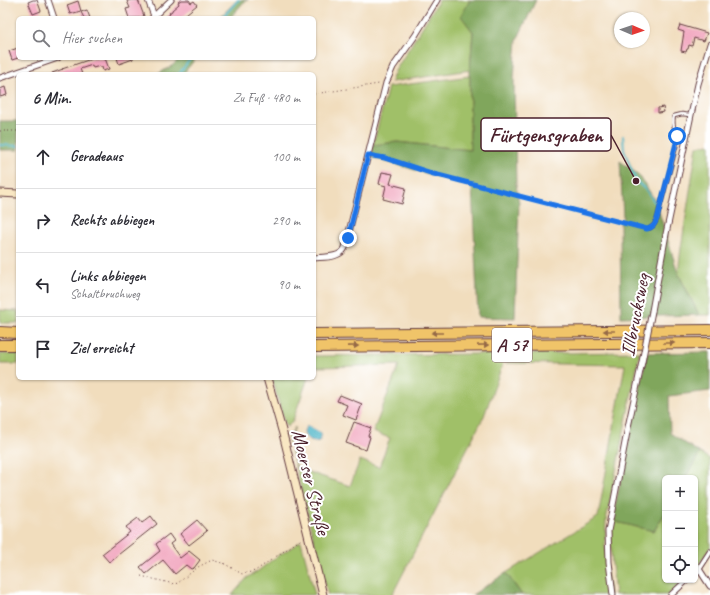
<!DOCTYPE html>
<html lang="de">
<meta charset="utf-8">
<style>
:root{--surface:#fff;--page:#f7f7f7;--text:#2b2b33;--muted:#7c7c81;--line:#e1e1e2}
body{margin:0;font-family:Caveat,sans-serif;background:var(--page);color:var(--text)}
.controls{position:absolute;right:12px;bottom:12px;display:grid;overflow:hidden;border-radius:6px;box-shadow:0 1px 3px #0004}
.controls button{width:36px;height:36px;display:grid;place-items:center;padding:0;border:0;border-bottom:1px solid var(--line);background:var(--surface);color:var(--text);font:20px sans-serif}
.compass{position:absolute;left:614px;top:12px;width:36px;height:36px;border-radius:50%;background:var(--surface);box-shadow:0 1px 3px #0004;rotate:92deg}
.stop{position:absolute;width:12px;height:12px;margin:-9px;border:3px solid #1a73e8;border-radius:50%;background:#fff}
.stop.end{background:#1a73e8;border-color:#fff;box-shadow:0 1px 4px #0008}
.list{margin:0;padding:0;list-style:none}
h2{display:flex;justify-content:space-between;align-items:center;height:52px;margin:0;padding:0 16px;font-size:17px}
h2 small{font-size:13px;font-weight:400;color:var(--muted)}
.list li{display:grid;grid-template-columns:26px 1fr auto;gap:12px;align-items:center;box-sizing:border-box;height:64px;padding:0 16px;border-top:1px solid var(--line)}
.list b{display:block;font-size:15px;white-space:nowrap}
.list p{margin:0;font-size:13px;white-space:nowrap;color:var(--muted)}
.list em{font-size:13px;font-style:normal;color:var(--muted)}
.icon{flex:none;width:22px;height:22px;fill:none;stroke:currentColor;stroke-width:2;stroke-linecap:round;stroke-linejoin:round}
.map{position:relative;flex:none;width:710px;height:595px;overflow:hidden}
.search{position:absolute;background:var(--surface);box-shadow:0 1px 3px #0004;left:16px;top:16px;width:300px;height:44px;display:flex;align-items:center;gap:10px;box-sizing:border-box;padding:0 14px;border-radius:6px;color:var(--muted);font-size:15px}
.panel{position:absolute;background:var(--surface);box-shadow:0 1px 3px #0004;left:16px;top:72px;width:300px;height:308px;border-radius:6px}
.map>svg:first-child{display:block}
.green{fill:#a0c068;stroke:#75704a}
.forest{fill:#80a65c;stroke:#656244}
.water{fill:#48b3c6;stroke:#496978}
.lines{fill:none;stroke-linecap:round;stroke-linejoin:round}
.stream{stroke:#48b3c6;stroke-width:2}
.building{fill:#f1a2bc}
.lane-casing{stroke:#633c41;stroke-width:4.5}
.street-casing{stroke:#633c41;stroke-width:7}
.secondary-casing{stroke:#633c41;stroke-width:9}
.highway-casing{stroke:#633c41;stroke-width:12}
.path{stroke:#633c41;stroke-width:1;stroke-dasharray:1 3;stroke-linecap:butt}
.lane{stroke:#fff;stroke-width:2.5}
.street{stroke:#fff;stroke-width:5}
.secondary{stroke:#f9e7c3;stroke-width:7}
.highway{stroke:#f0c469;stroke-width:10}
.street-bridge-casing{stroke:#633c41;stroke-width:7;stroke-linecap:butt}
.street-bridge{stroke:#fff;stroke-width:5}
.oneway{fill:#956947}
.route{stroke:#1a73e8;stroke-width:5}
.labels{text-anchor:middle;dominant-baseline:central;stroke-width:4;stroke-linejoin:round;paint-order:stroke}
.shield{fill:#fff;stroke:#80626b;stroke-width:1}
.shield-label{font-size:19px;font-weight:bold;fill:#4a1f2b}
.street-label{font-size:20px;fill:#4a1f2b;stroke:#fff}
.leader{fill:none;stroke:#4a1f2b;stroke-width:1.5}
.callout-dot{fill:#4a1f2b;stroke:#fff;stroke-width:1.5}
.callout{fill:#fff;stroke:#4a1f2b;stroke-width:1.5}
.callout-label{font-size:21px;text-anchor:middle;font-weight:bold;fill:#4a1f2b}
</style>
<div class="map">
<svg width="710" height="595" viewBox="0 0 710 595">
<rect width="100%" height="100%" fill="#fff"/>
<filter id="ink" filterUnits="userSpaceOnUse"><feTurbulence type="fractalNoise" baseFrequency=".025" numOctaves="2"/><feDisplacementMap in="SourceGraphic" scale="8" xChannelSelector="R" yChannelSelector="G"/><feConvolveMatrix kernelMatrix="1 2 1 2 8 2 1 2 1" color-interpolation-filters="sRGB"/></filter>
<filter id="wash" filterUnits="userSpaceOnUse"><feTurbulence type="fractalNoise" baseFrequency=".012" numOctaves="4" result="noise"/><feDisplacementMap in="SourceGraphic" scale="16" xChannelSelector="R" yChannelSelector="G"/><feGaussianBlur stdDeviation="0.9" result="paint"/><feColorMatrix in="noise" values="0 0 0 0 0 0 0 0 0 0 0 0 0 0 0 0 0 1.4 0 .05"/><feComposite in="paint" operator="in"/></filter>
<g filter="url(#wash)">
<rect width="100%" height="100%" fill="#f1ddbd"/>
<g class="green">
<polygon points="439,0 470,0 462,16 473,32 470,70 391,82 395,71"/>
<polygon points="470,76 470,150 397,142 373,145 388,87"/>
<polygon points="710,144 710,315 699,315 678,273 681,248 697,146"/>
<polygon points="0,310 18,311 18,323 0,323"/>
<polygon points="640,352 606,520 605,544 606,564 610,595 522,595 506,573 598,517 625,365 503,363 484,416 392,595 328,595 288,438 295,427 290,439 297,468 350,486 360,460 379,467 390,438 373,432 399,365 319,367 314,366 314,356"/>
<rect x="0" y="354" width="18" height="10"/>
<polygon points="272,378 308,378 293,420 288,426 287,427 285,425"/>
<polygon points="700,453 710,459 710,548 695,570 695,478 685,478"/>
<polygon points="665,513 665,580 684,580 668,595 615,595 611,553 612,521 654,531"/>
<polygon points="301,541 315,595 232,595 248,577 258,571 272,560"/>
</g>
<g class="forest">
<polygon points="237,0 248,0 242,4 230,18 219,18"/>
<polygon points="470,0 536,0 517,40 514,78 516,185 519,203 515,318 478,317 472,187 371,157 373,145 397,142 470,150 470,70 473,32 461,16"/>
<polygon points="180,58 196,58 183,74 158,74 173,65"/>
<rect x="0" y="121" width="18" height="29"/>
<polygon points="620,161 639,175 656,202 678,273 699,315 621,317 620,224 623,217"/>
<polygon points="710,352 710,391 669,396 670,433 700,453 685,478 665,478 665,513 654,531 612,521 647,353"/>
<polygon points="506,573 522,595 472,595"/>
</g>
<path class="water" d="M307,426L310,427L321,433L322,434C321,435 320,440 319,441C315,444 297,436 307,426Z"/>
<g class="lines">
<g class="stream">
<polyline points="222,18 236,2 239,0"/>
<polyline points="179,74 191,58"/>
<polyline points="623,136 624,150 636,181 647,191 655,203"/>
<polyline points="0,145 18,146"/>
</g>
</g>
<g id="blocks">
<g class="building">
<polygon points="33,0 37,0 41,11 33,14 28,2"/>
<polygon points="131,0 138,0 144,16 139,18 129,18 126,9 130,8 127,1"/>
<polygon points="181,0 189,0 191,3 194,1 197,5 181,18 165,18 170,14 169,13 172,11 172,10 179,4 178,2"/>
<polygon points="78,1 81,11 70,14 67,5"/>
<polygon points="87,10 90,18 84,18 81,12"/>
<polygon points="680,25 707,33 704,41 694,38 692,46 689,45 688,49 687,49 686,52 681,51 684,32 678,30"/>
<polygon points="18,48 18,58 12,60 9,51"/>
<polygon points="94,58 105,58 109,69 103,71 102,67 100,67 100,66 93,68 92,65 80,69 82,74 52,74 52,73 63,69 62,69"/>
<polygon points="117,58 133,58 133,59 119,64"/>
<polygon points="5,87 7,95 0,97 0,89"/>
<polygon points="663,107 664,112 658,113 658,108"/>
<polygon points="382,172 393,174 390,184 406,188 402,204 383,199 386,186 379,184"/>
<polygon points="340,395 362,404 356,420 343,415 347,405 337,401"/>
<polygon points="354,422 371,428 368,436 370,437 366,450 346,443"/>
<polygon points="151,516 157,524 109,562 102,554 130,532 126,527 138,518 142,523"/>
<polygon points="197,520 207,531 189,545 180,534"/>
<polygon points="169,534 174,541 170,544 180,558 189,551 200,560 194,568 191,569 186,565 175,574 163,560 146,574 140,567 160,551 156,544"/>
</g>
</g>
</g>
<g filter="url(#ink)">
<use href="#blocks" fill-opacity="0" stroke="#633c41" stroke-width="1"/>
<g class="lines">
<g class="lane-casing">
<path id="lane" d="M650,228L654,225L657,219L677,143C677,132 671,126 674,116L682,114L690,115"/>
</g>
<g class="street-casing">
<g id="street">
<polyline points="48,0 54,18"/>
<polyline points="148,0 154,16"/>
<polyline points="152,18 171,0"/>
<polyline points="0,78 58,58"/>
<path d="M314,258C325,257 340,258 345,248L368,155L386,83L393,67L415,36L437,0"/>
<polyline points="652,311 666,234 691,115 698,84 710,44"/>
<polyline points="699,569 710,586"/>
<polyline points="695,573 699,569 710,552"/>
<polyline points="613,595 609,562 608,531 628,427 642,362"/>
<polyline points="671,595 687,580"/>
</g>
</g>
<g class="secondary-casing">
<g id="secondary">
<polyline points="0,193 18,194"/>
<polyline points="267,378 283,434 323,595"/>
</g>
</g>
<g class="highway-casing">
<g id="highway">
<polyline points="0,332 18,333"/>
<polyline points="314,334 710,330"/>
<polyline points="0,345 18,345"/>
<polyline points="314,347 710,343"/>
</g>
</g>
<g class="path">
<polyline points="314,94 379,84"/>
<polyline points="0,131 18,131"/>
<polyline points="374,156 385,158 434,174 645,228"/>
<polyline points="141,576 174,584 178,583 198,567 212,560 225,564 242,574 255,571 303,538"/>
</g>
<use href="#lane" class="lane"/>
<use href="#street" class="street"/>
<use href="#secondary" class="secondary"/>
<use href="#highway" class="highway"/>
<g class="street-bridge-casing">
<polyline id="street-bridge" points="642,362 652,311"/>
</g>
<use href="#street-bridge" class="street-bridge"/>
</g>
<defs><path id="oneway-solid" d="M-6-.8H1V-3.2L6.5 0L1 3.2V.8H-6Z"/></defs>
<g class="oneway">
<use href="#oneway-solid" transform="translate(609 331) rotate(180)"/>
<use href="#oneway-solid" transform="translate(437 333) rotate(180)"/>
<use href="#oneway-solid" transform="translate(669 343)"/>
<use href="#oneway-solid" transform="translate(483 345) rotate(-1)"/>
<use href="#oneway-solid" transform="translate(353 346) rotate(-1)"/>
</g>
</g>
<g class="lines" filter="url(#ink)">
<path class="route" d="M348,238L368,155L385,158L434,174L647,229C653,228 655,224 657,219L676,143L677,136"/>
</g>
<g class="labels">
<rect class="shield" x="492" y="328" width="40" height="34" rx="3"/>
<g class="shield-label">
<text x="512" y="345">A 57</text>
</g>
<g class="street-label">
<text transform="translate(635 315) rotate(-79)">Illbrucksweg</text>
<text transform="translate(311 482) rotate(76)">Moerser Straße</text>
</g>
</g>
<path class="leader" d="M636 181L611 135"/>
<circle class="callout-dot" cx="636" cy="181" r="4"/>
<rect class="callout" x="481" y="118" width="130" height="33" rx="4"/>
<g class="callout-label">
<text x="546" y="142">Fürtgensgraben</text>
</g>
</svg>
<div class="controls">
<button>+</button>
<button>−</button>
<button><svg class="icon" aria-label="locate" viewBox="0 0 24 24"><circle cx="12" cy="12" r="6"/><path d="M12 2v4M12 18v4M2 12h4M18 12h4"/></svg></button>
</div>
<svg class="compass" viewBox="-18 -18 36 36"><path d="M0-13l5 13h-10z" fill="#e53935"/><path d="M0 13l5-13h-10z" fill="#7c7c81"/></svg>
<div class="stop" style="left:677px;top:136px"></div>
<div class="stop end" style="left:348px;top:238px"></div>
<div class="search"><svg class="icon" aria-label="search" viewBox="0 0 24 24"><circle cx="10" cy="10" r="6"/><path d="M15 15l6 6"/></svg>Hier suchen</div>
<section class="panel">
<h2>6 Min.<small>Zu Fuß · 480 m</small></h2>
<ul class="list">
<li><svg class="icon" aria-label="ahead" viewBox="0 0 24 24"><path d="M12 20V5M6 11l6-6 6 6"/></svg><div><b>Geradeaus</b></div><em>100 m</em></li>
<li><svg class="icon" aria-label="right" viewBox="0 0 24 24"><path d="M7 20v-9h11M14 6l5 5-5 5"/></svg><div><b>Rechts abbiegen</b></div><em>290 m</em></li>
<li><svg class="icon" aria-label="left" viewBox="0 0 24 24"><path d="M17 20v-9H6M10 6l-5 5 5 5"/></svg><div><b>Links abbiegen</b><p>Schaltbruchweg</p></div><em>90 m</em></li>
<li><svg class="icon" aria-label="arrive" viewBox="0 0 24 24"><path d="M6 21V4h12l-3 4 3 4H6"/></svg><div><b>Ziel erreicht</b></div></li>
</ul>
</section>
</div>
